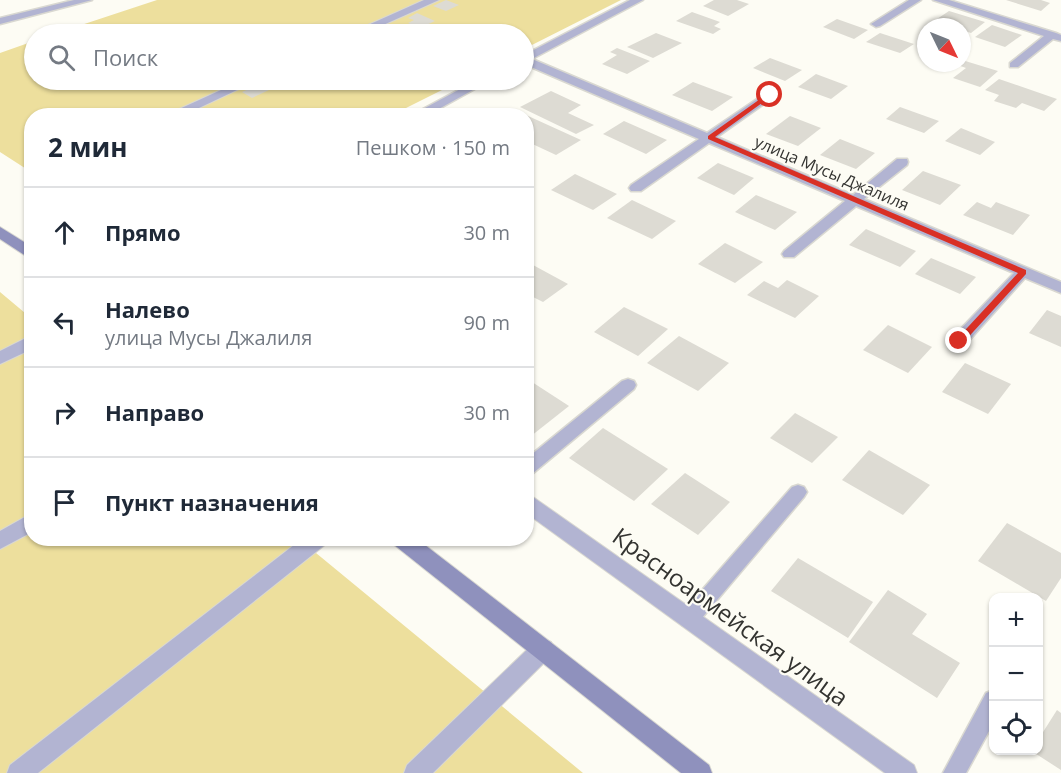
<!DOCTYPE html>
<html lang="ru">
<meta charset="utf-8">
<style>
:root{--surface:#fff;--page:#f2f2f3;--text:#1f2937;--muted:#747a83;--line:#e0e1e3}
body{margin:0;font-family:"Open Sans",sans-serif;background:var(--page);color:var(--text)}
.controls{position:absolute;right:18px;bottom:18px;display:grid;overflow:hidden;border-radius:12px;box-shadow:0 2px 4px #0004}
.controls button{width:54px;height:54px;display:grid;place-items:center;padding:0;border:0;border-bottom:2px solid var(--line);background:var(--surface);color:var(--text);font:30px sans-serif}
.compass{position:absolute;left:917px;top:18px;width:54px;height:54px;border-radius:50%;background:var(--surface);box-shadow:0 2px 4px #0004;rotate:133deg}
.stop{position:absolute;width:18px;height:18px;margin:-14px;border:4px solid #d93025;border-radius:50%;background:#fff}
.stop.end{background:#d93025;border-color:#fff;box-shadow:0 2px 6px #0008}
.list{margin:0;padding:0;list-style:none}
h2{display:flex;justify-content:space-between;align-items:center;height:78px;margin:0;padding:0 24px;font-size:26px}
h2 small{font-size:20px;font-weight:400;color:var(--muted)}
.list li{display:grid;grid-template-columns:39px 1fr auto;gap:18px;align-items:center;box-sizing:border-box;height:90px;padding:0 24px;border-top:2px solid var(--line)}
.list b{display:block;font-size:22px;white-space:nowrap}
.list p{margin:0;font-size:20px;white-space:nowrap;color:var(--muted)}
.list em{font-size:20px;font-style:normal;color:var(--muted)}
.icon{flex:none;width:33px;height:33px;fill:none;stroke:currentColor;stroke-width:2;stroke-linecap:round;stroke-linejoin:round}
.map{position:relative;flex:none;width:1061px;height:773px;overflow:hidden}
.search{position:absolute;background:var(--surface);box-shadow:0 2px 4px #0004;left:24px;top:24px;width:510px;height:66px;display:flex;align-items:center;gap:15px;box-sizing:border-box;padding:0 21px;border-radius:33px;color:var(--muted);font-size:22px}
.panel{position:absolute;background:var(--surface);box-shadow:0 2px 4px #0004;left:24px;top:108px;width:510px;height:438px;border-radius:24px}
.map>svg:first-child{display:block}
.green{fill:#eddf9d}
.building{fill:#dddbd3}
.lines{fill:none;stroke-linecap:round;stroke-linejoin:round}
.service-casing{stroke:#d9d8d1;stroke-width:3}
.minor-casing{stroke:#d9d8d1;stroke-width:2}
.secondary-casing{stroke:#d9d8d1;stroke-width:2}
.service{fill:#b2b4d2;fill-rule:evenodd}
.minor{fill:#b2b4d2;fill-rule:evenodd}
.secondary{fill:#8f91bd;fill-rule:evenodd}
.route{fill:#d93025}
.labels{text-anchor:middle;dominant-baseline:central;stroke-width:4.5;stroke-linejoin:round;paint-order:stroke}
.far-street-label{font-size:16px;fill:#333330;stroke:#fdfcf4}
.near-street-label{font-size:24px;fill:#333330;stroke:#fdfcf4}
</style>
<div class="map">
<svg width="1061" height="773" viewBox="0 0 1061 773">
<rect width="100%" height="100%" fill="#fdfcf4"/>
<g class="green">
<polygon points="157,0 621,0 524,49 524,34 54,34"/>
<polygon points="34,41 34,80 462,80 392,115 32,116 31,172 0,152 0,53"/>
<polygon points="0,292 31,318 32,538 299,539 583,773 0,773"/>
</g>
<g class="building">
<polygon points="446,0 459,5 446,11 433,6"/>
<polygon points="714,0 737,0 749,4 728,16 703,6"/>
<polygon points="1006,0 1041,0 1050,3 1041,11"/>
<polygon points="949,11 985,22 971,33 962,30 962,27 953,27 934,21"/>
<polygon points="692,12 720,22 714,26 721,29 713,34 676,21"/>
<polygon points="417,13 435,21 420,28 408,23 414,20 408,18"/>
<polygon points="837,19 868,30 854,39 823,27"/>
<polygon points="992,25 1022,35 1005,47 975,37"/>
<polygon points="656,33 682,43 653,58 627,47"/>
<polygon points="880,33 914,44 900,53 866,42"/>
<polygon points="617,48 650,61 627,74 602,64 617,55 610,52"/>
<polygon points="770,58 802,70 785,81 753,68"/>
<polygon points="962,60 998,71 980,87 953,78 966,68 952,63 962,63"/>
<polygon points="816,74 848,86 831,99 798,87"/>
<polygon points="999,79 1057,99 1044,111 1022,103 1016,108 994,101 999,95 985,90"/>
<polygon points="268,80 277,80 284,83 252,98 242,92"/>
<polygon points="693,82 733,97 712,111 672,95"/>
<polygon points="551,91 581,105 568,113 594,125 576,134 520,107"/>
<polygon points="900,107 939,121 924,133 886,119"/>
<polygon points="518,111 526,115 581,140 556,155 526,141 526,116 508,116"/>
<polygon points="790,116 821,128 798,146 766,134"/>
<polygon points="624,121 667,140 646,154 603,134"/>
<polygon points="961,128 995,142 980,155 945,141"/>
<polygon points="840,139 875,153 856,169 820,155"/>
<polygon points="718,163 754,178 734,195 697,178"/>
<polygon points="923,171 961,185 940,205 902,190"/>
<polygon points="575,174 617,194 593,210 551,190"/>
<polygon points="756,195 797,212 775,230 735,212"/>
<polygon points="632,200 676,221 652,239 607,218"/>
<polygon points="977,202 991,208 996,202 1030,215 1013,235 963,215"/>
<polygon points="866,229 916,251 900,267 849,245"/>
<polygon points="725,243 763,262 735,283 698,264"/>
<polygon points="931,258 976,277 960,294 915,274"/>
<polygon points="533,265 568,284 543,302 531,296 526,300 526,270"/>
<polygon points="787,280 819,296 795,318 747,295 764,281 778,288"/>
<polygon points="624,307 668,329 638,356 594,332"/>
<polygon points="1047,310 1061,316 1061,347 1029,333"/>
<polygon points="888,325 932,347 908,373 863,350"/>
<polygon points="679,336 729,363 698,391 647,363"/>
<polygon points="965,363 1011,384 988,414 942,392"/>
<polygon points="532,382 569,406 531,436 526,433 526,386"/>
<polygon points="795,413 838,437 812,463 770,438"/>
<polygon points="603,428 668,469 634,501 569,458"/>
<polygon points="869,450 930,485 903,515 842,480"/>
<polygon points="685,473 730,502 698,535 651,504"/>
<polygon points="1007,523 1061,553 1061,578 1046,601 978,561"/>
<polygon points="798,558 873,602 848,638 771,591"/>
<polygon points="888,590 927,614 912,634 960,663 937,698 849,642"/>
<polygon points="1057,710 1061,713 1061,770 1030,750 1038,750 1038,740"/>
</g>
<g class="lines">
<g class="service-casing">
<g id="service">
<polygon points="74,0 92,0 0,24 0,18"/>
<polygon points="630,0 643,0 532,59 707,133 766,93 774,93 774,97 717,137 853,195 897,159 907,159 908,162 907,165 864,199 1061,282 1061,293 1025,278 965,345 953,345 951,341 953,337 1014,273 856,206 794,257 784,257 782,254 784,251 845,201 709,143 641,191 631,191 629,188 631,185 699,139 524,64 524,55"/>
<polygon points="909,0 921,0 880,26 876,27 871,24"/>
<polygon points="933,0 949,0 1056,33 1061,35 1061,41 1053,39 1018,67 1010,67 1010,63 1044,36"/>
<polygon points="477,80 491,80 426,116 410,116"/>
<polygon points="628,379 634,381 636,385 634,389 532,474 526,476 526,459 622,381"/>
<polygon points="798,485 804,487 807,492 804,497 696,625 689,628 682,625 679,619 682,613 792,487"/>
<polygon points="994,690 994,722 966,773 943,773 986,693"/>
</g>
</g>
<g class="minor-casing">
<g id="minor">
<polygon points="424,0 439,0 363,34 348,34"/>
<polygon points="243,80 258,80 182,116 164,116"/>
<polygon points="32,335 32,349 0,364 0,351"/>
<polygon points="526,494 533,497 914,765 917,773 885,773 526,513"/>
<polygon points="32,513 32,532 0,549 0,531"/>
<polygon points="303,538 329,538 326,544 38,773 7,773 10,765"/>
<polygon points="543,639 551,642 554,649 551,656 433,773 404,773 407,765 535,642"/>
</g>
</g>
<g class="secondary-casing">
<g id="secondary">
<polygon points="0,227 32,247 32,260 0,239"/>
<polygon points="390,538 416,538 709,765 712,773 681,773 393,544"/>
</g>
</g>
<use href="#service" class="service"/>
<use href="#minor" class="minor"/>
<use href="#secondary" class="secondary"/>
</g>
<polygon class="route" points="767,94 773,95 715,137 1026,270 1026,274 963,343 955,341 1018,273 708,139 708,136"/>
<g class="labels">
<g class="far-street-label">
<text transform="translate(832 173) rotate(23)">улица Мусы Джалиля</text>
</g>
<g class="near-street-label">
<text transform="translate(731 616) rotate(36)">Красноармейская улица</text>
</g>
</g>
</svg>
<div class="controls">
<button>+</button>
<button>−</button>
<button><svg class="icon" aria-label="locate" viewBox="0 0 24 24"><circle cx="12" cy="12" r="6"/><path d="M12 2v4M12 18v4M2 12h4M18 12h4"/></svg></button>
</div>
<svg class="compass" viewBox="-18 -18 36 36"><path d="M0-13l5 13h-10z" fill="#e53935"/><path d="M0 13l5-13h-10z" fill="#747a83"/></svg>
<div class="stop" style="left:770px;top:95px"></div>
<div class="stop end" style="left:959px;top:341px"></div>
<div class="search"><svg class="icon" aria-label="search" viewBox="0 0 24 24"><circle cx="10" cy="10" r="6"/><path d="M15 15l6 6"/></svg>Поиск</div>
<section class="panel">
<h2>2 мин<small>Пешком · 150 m</small></h2>
<ul class="list">
<li><svg class="icon" aria-label="ahead" viewBox="0 0 24 24"><path d="M12 20V5M6 11l6-6 6 6"/></svg><div><b>Прямо</b></div><em>30 m</em></li>
<li><svg class="icon" aria-label="left" viewBox="0 0 24 24"><path d="M17 20v-9H6M10 6l-5 5 5 5"/></svg><div><b>Налево</b><p>улица Мусы Джалиля</p></div><em>90 m</em></li>
<li><svg class="icon" aria-label="right" viewBox="0 0 24 24"><path d="M7 20v-9h11M14 6l5 5-5 5"/></svg><div><b>Направо</b></div><em>30 m</em></li>
<li><svg class="icon" aria-label="arrive" viewBox="0 0 24 24"><path d="M6 21V4h12l-3 4 3 4H6"/></svg><div><b>Пункт назначения</b></div></li>
</ul>
</section>
</div>
